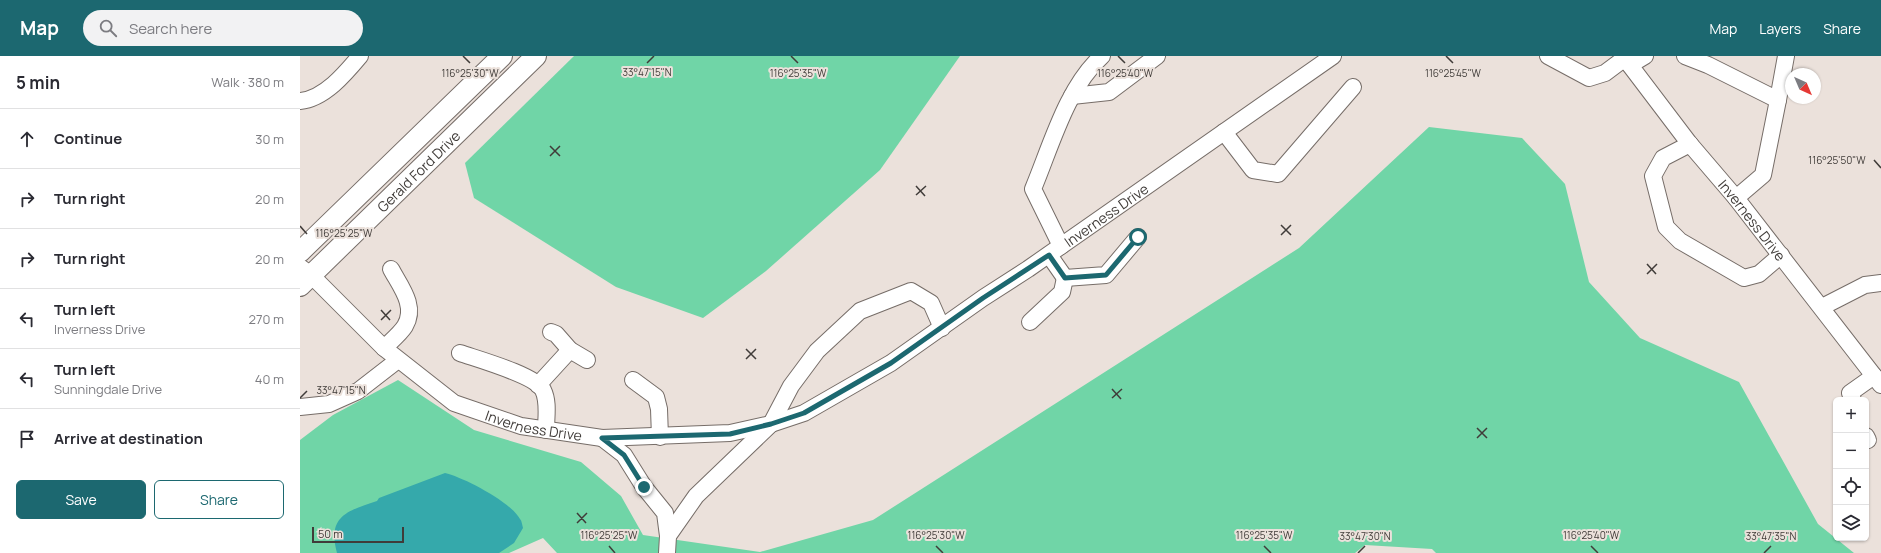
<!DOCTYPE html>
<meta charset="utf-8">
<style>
:root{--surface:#fff;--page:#f2f2f3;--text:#2b2b33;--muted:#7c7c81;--line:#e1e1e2;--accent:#1c6870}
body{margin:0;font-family:Manrope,sans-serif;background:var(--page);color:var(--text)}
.controls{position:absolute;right:12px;bottom:12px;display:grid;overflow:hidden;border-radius:6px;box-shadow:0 1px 3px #0004}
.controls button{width:36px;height:36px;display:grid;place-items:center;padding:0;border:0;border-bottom:1px solid var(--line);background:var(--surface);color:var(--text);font:20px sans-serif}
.compass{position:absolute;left:1485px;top:12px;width:36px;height:36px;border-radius:50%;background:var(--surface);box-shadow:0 1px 3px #0004;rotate:136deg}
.scale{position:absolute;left:12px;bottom:10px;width:92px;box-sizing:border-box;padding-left:4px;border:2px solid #403c39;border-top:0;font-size:11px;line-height:14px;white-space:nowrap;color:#403c39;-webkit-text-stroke:3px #ebe1db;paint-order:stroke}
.stop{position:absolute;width:12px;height:12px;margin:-9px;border:3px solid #1c6870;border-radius:50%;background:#fff}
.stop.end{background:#1c6870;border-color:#fff;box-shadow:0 1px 4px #0008}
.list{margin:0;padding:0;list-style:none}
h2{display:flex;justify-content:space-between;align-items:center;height:52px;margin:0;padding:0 16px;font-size:17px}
h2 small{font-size:13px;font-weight:400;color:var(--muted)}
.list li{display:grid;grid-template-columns:26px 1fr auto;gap:12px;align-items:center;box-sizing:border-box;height:60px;padding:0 16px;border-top:1px solid var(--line)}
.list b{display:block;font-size:15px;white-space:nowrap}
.list p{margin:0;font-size:13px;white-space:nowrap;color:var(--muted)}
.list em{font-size:13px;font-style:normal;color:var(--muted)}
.actions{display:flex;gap:8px;padding:12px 16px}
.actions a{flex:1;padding:9px 0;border:1px solid var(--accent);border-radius:6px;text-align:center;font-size:14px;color:var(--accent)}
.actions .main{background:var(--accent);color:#fff}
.icon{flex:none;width:22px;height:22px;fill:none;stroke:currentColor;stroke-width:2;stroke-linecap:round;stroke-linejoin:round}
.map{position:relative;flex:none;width:1581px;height:497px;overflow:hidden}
header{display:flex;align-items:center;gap:24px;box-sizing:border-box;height:56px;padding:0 20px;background:var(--accent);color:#fff}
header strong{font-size:19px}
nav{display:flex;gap:22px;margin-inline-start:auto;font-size:14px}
.search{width:280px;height:36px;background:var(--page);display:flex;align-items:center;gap:10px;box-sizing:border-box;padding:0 14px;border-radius:22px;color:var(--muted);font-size:15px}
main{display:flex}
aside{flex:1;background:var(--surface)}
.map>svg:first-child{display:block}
.green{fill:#70d5a7}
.water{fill:#35a9ab}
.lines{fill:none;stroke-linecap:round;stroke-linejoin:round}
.minor-casing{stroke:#766d68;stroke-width:18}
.major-casing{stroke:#766d68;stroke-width:22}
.minor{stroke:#fff;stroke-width:16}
.major{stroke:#fff;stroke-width:20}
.route{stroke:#1c6870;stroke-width:5}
.ticks{fill:none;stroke:#403c39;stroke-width:1.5}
.labels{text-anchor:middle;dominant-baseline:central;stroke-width:4;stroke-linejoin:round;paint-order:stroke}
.street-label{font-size:14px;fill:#403c39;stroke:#ebe1db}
.ticks-label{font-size:10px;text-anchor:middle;fill:#403c39;stroke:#ebe1db;stroke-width:4;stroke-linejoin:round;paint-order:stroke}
</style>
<header>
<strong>Map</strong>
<div class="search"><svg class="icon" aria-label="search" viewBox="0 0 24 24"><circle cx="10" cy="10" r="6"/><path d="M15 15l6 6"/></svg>Search here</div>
<nav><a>Map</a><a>Layers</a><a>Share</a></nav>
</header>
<main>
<aside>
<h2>5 min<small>Walk · 380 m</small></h2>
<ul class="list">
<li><svg class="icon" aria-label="ahead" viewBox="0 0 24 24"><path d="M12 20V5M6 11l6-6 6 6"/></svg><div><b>Continue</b></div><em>30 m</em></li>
<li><svg class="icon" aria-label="right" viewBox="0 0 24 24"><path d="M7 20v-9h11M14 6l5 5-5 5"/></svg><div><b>Turn right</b></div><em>20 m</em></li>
<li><svg class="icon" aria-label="right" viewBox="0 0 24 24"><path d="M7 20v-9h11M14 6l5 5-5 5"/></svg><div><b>Turn right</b></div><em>20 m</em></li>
<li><svg class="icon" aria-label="left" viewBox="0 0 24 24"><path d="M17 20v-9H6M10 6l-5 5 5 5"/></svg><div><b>Turn left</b><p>Inverness Drive</p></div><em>270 m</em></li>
<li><svg class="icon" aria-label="left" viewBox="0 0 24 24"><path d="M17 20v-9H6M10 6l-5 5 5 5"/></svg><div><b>Turn left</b><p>Sunningdale Drive</p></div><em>40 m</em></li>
<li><svg class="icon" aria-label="arrive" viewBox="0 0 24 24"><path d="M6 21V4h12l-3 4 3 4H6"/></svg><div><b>Arrive at destination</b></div></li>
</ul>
<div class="actions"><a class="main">Save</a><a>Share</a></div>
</aside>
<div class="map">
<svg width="1581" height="497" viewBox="0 0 1581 497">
<rect width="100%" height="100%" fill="#ebe1db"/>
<g class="green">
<polygon points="274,0 660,0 580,114 466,215 403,262 316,231 174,142 165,107"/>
<polygon points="1129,71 1222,82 1265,128 1289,226 1340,282 1439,326 1518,468 1554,497 1136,497 1132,493 1065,489 1055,497 257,497 243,482 209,497 0,497 0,384 33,359 98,324 174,374 281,406 321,440 343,479 460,496 573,464 999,192"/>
</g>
<path class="water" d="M145,417C163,421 211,446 220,463C222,465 222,469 223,472L214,487L199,497H37C27,460 47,455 77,445L79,442Z"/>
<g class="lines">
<g class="minor-casing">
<g id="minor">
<polyline points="1248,0 1289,22 1305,17 1325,2"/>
<path id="s1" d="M1323,0L1389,87L1436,142L1581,329"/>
<polyline points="1385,0 1408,9 1478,44 1486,0"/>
<polyline points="1330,9 1345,0"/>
<polyline points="772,40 809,36 857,0"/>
<path d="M0,45C24,43 45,18 60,0"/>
<polyline points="924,76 953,114 978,118 1053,31"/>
<polyline points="1390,88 1363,102 1353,120 1366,171 1380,185 1444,222 1459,218 1481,199"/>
<polyline points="1436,142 1463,119 1478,44"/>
<path d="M761,190L733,133C751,90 767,31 802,0"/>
<polyline points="749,199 765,222 806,219 838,181"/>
<path id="s2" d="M0,211L11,219L84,292L154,347L221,370L302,382L430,377L471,368L504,357L591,307L683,242L728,213L1033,0"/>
<polyline points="1522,251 1565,229 1581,227"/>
<polyline points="730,266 762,236 765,222"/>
<polyline points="251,276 256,278 270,294 287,304"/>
<path d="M84,292C91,285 100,278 105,270C117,250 100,230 91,213"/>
<path d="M160,297C177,303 235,319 243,334C249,346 246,361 246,374"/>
<polyline points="333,324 356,341 359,353 360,381"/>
<polyline points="238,329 270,294"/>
<polyline points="1553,344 1550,337 1574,320"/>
<polyline points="0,351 29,348 58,335 98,304"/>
<polyline points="1566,380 1568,384"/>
<polyline points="302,382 324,399 344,431 365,457 368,480"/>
<polyline points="367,497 368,480 396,440 471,368 491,330 517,295 560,255 611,235 631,247 642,272"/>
</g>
</g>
<g class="major-casing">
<g id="major">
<polyline points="0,196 202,0"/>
<path id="s3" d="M0,230L236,0"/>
</g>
</g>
<use href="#minor" class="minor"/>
<use href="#major" class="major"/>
</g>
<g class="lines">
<polyline class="route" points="344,431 324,399 302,382 430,378 471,368 504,357 591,307 683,242 749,199 765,222 806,219 838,181"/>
</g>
<path class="ticks" d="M163,0L170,7M491,0L498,7M818,0L825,7M1146,0L1153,7M347,7L354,0M250,90L260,100M250,100L260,90M1574,104L1581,112M616,130L625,140M616,139L626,130M981,169L991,179M0,170L7,178M981,179L991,169M1347,208L1356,218M1347,218L1357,208M81,254L90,264M81,264L91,254M446,293L456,303M446,303L456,293M812,333L821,343M0,342L7,335M812,342L822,333M1177,372L1187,382M1177,382L1187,372M277,457L286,467M277,467L287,457M309,490L315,497M636,490L643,497M964,490L971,497M1291,490L1298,497M1058,497L1065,490M1464,497L1471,490"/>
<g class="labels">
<g class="street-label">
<text stroke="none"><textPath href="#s3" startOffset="165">Gerald Ford Drive</textPath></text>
<text stroke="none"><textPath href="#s2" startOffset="925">Inverness Drive</textPath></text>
<text stroke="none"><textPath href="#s1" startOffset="209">Inverness Drive</textPath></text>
<text stroke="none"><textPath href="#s2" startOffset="289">Inverness Drive</textPath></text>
</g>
</g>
<g class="ticks-label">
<text x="347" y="20">33°47'15"N</text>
<text x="170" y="21">116°25'30"W</text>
<text x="498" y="21">116°25'35"W</text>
<text x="825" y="21">116°25'40"W</text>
<text x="1153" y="21">116°25'45"W</text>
<text x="1537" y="108">116°25'50"W</text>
<text x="44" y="181">116°25'25"W</text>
<text x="41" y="338">33°47'15"N</text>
<text x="309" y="483">116°25'25"W</text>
<text x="636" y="483">116°25'30"W</text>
<text x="964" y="483">116°25'35"W</text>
<text x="1291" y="483">116°25'40"W</text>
<text x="1065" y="484">33°47'30"N</text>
<text x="1471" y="484">33°47'35"N</text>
</g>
</svg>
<div class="controls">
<button>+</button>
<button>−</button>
<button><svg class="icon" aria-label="locate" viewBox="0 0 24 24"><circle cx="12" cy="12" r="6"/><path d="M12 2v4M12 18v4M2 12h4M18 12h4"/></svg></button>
<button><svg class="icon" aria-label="layers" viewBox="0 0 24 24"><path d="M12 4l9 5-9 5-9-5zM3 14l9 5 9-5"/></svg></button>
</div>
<svg class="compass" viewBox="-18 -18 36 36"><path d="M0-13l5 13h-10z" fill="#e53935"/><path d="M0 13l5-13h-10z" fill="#7c7c81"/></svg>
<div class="scale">50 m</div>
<div class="stop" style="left:838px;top:181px"></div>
<div class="stop end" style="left:344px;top:431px"></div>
</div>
</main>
